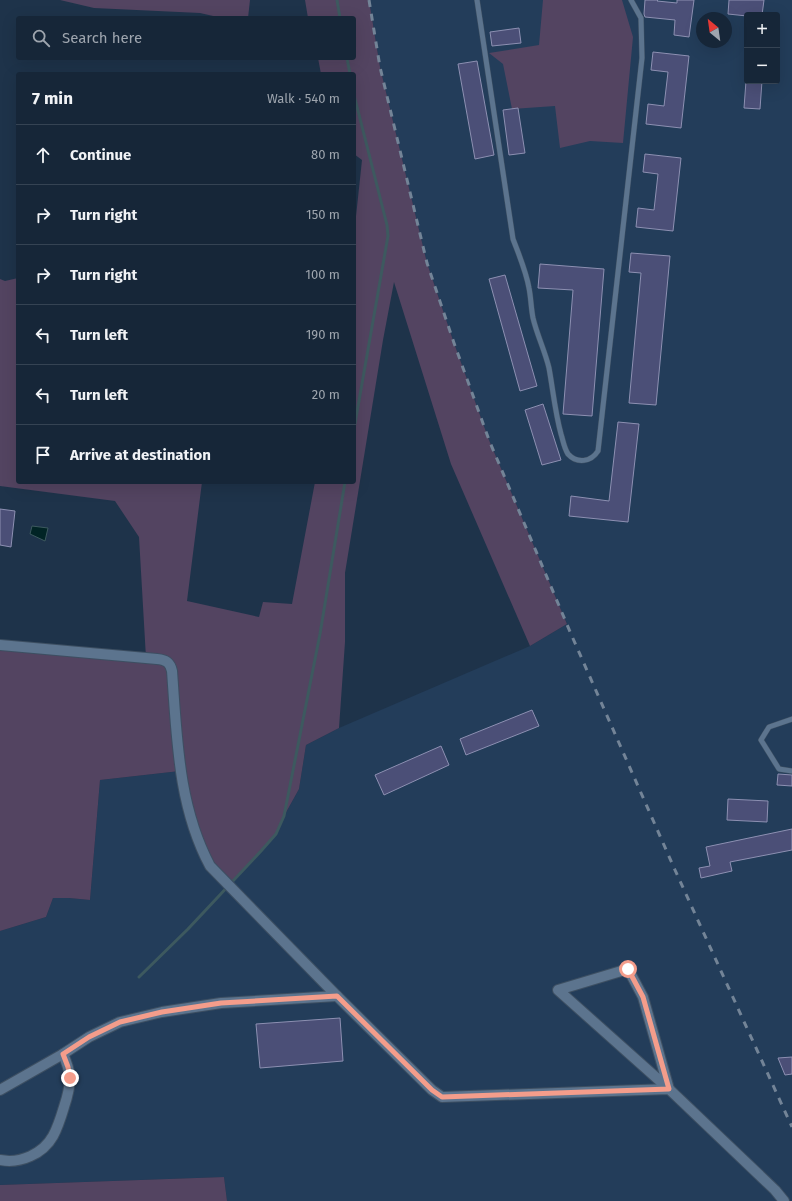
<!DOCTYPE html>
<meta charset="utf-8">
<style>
:root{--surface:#162638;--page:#1f2e40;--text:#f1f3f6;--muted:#9ea5ae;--line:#354353}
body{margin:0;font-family:"Fira Sans",sans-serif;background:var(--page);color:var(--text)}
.controls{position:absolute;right:12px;top:12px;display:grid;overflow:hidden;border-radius:4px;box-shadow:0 4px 16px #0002}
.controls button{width:36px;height:36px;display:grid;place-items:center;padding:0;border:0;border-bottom:1px solid var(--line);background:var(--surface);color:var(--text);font:20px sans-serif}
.compass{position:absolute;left:696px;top:12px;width:36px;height:36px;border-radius:50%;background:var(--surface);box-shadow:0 4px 16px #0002;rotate:331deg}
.stop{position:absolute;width:12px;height:12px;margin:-9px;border:3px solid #f49d8b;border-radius:50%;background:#fff}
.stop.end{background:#f49d8b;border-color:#fff;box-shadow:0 1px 4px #0008}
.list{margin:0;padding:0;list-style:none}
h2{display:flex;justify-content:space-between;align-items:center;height:52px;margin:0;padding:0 16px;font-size:17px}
h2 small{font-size:13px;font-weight:400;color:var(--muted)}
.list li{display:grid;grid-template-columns:26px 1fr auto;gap:12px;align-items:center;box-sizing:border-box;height:60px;padding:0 16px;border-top:1px solid var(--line)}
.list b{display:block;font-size:15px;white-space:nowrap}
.list em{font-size:13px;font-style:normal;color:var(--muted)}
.icon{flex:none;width:22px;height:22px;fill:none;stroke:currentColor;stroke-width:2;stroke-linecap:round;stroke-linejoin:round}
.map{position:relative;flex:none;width:792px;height:1201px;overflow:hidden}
.search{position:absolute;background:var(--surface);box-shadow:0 4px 16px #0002;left:16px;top:16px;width:340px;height:44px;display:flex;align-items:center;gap:10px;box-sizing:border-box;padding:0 14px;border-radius:4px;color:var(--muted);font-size:15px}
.panel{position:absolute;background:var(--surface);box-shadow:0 4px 16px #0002;left:16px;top:72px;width:340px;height:412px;border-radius:4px}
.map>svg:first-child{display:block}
.built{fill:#233d5a;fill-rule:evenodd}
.green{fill:#534461}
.water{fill:#012425;stroke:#3d595f}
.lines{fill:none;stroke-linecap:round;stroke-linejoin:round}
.stream{stroke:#3d595f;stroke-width:3}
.building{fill:#4b4f77;stroke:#8d90b2}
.service-casing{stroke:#3d4f62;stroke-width:6}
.minor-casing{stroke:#3d4f62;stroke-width:12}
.service{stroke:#5c748e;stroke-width:5}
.minor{stroke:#5c748e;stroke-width:10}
.rail{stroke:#738497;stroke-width:3;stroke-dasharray:7 7;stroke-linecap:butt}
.route{stroke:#f49d8b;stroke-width:5}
</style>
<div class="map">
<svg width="792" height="1201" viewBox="0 0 792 1201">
<rect width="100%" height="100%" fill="#1e334a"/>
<path class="built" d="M369,0H792V1201H227L224,1177L0,1185V931L46,917L53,898H69L90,900L100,780L180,771L276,834L284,816L299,789L306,745L339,728L530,646L567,624L489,440L454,343L427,263L380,67ZM747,15H777V81H747ZM702,18H726V42H702Z"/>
<g class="green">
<polygon points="60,0 250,0 248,18 222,18 200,13 94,8"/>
<polygon points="305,0 369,0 380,67 427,263 454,343 489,440 567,624 530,646 451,464 394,282 383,340 345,573 345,642 339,728 306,745 299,789 284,816 276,834 228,886 210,866 180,771 100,780 90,900 69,898 53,898 46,917 0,931 0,645 146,658 139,537 115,501 0,486 0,279 5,281 18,278 18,482 202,482 187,601 259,617 263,602 292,604 315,482 354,482 354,235 362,160 354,154 354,74 321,74 318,58 354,58 354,18 308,18"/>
<polygon points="543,0 622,0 633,37 623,143 590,141 560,148 555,106 512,109 503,64 489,53 539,45"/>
<polygon points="224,1177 227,1201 0,1201 0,1185"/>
</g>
<polygon class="water" points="32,526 48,528 45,541 30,534"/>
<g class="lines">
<g class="stream">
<polyline points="337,0 340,18"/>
<polyline points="347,58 350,74"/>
<polyline points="354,95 387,225 388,236 354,429"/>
<polyline points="139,977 188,929 261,851 276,834 284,816 320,634 345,482"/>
</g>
</g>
<g class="building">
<polygon points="645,0 658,0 657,1 677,3 677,0 694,0 689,37 674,35 675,20 645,17 644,14"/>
<polygon points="729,0 764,0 762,15 747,16 728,14"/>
<polygon points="519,28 521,43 492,46 490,32"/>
<polygon points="653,52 689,56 681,128 646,124 648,104 664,106 668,72 651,70"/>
<polygon points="477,61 494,155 475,159 458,64"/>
<polygon points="746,81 762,81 760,109 744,108"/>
<polygon points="518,108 525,153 509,155 503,110"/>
<polygon points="645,154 681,158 673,231 636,227 638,208 654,210 658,174 643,172"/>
<polygon points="631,253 670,256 656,405 629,403 641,273 629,272"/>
<polygon points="540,264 604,269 592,416 563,414 573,290 538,288"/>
<polygon points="505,275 537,386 520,391 489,279"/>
<polygon points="543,404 561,460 542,465 525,410"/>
<polygon points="618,422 639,424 628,522 569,516 571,496 609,501"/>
<polygon points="0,509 15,511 11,547 0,545"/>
<polygon points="532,710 539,726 466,755 460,739"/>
<polygon points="441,746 449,765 384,795 375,775"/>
<polygon points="778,774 792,775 792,786 777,785"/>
<polygon points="728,799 768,801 767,822 727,820"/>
<polygon points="792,829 792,850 730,862 732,871 701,878 699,868 710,866 706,847"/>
<polygon points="340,1018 343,1061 260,1068 256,1024"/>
<polygon points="792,1057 792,1074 785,1075 778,1058"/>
</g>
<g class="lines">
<g class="service-casing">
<g id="service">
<path d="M477,0L513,239C519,255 526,271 529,288C531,298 531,308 533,318C537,335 545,351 549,368C553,390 555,412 561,434C563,440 564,448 568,454C577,464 591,462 598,451L642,58L641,18L631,0"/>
<polyline points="792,719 769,727 761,740 779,769 792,771"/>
</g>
</g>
<g class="minor-casing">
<g id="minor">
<path d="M0,645L157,659C166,660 170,662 172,671C177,738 178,806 210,866L337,996L432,1090L442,1097L669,1089L775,1190L784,1201"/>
<polygon points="628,969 643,997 669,1089 558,990"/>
<polyline points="0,1090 63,1054 89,1037 120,1022 162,1012 221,1003 337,996"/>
<path d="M0,1160C20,1164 43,1154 53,1136C58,1127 61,1117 64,1107C67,1098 70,1087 70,1077C69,1068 66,1061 63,1054"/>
</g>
</g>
<use href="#service" class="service"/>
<use href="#minor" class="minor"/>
<polyline class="rail" points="369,0 380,67 427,263 454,343 489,440 571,634 675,870 792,1127"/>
</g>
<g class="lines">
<polyline class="route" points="70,1078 68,1067 63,1054 89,1037 120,1022 162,1012 221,1003 337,996 432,1090 442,1097 669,1089 643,997 628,969"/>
</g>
</svg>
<div class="controls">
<button>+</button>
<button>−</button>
</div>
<svg class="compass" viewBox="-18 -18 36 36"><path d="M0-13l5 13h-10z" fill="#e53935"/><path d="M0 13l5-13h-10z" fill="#9ea5ae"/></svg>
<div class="stop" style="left:628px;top:969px"></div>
<div class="stop end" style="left:70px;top:1078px"></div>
<div class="search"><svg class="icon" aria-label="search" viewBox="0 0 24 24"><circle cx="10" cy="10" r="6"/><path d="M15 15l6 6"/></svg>Search here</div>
<section class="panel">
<h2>7 min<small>Walk · 540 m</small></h2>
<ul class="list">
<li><svg class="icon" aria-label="ahead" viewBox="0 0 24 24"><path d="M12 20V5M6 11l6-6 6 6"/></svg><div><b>Continue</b></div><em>80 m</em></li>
<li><svg class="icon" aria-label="right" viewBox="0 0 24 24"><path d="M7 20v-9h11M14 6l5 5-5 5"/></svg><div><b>Turn right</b></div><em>150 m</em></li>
<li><svg class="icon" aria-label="right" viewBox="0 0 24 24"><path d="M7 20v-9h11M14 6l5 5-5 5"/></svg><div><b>Turn right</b></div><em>100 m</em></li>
<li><svg class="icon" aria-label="left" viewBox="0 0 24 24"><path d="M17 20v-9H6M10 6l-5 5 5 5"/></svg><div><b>Turn left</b></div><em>190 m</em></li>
<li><svg class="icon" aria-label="left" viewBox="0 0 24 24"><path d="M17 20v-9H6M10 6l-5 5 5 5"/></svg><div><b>Turn left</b></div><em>20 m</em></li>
<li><svg class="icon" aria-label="arrive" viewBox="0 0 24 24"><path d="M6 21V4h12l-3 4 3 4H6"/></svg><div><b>Arrive at destination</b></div></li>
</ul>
</section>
</div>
